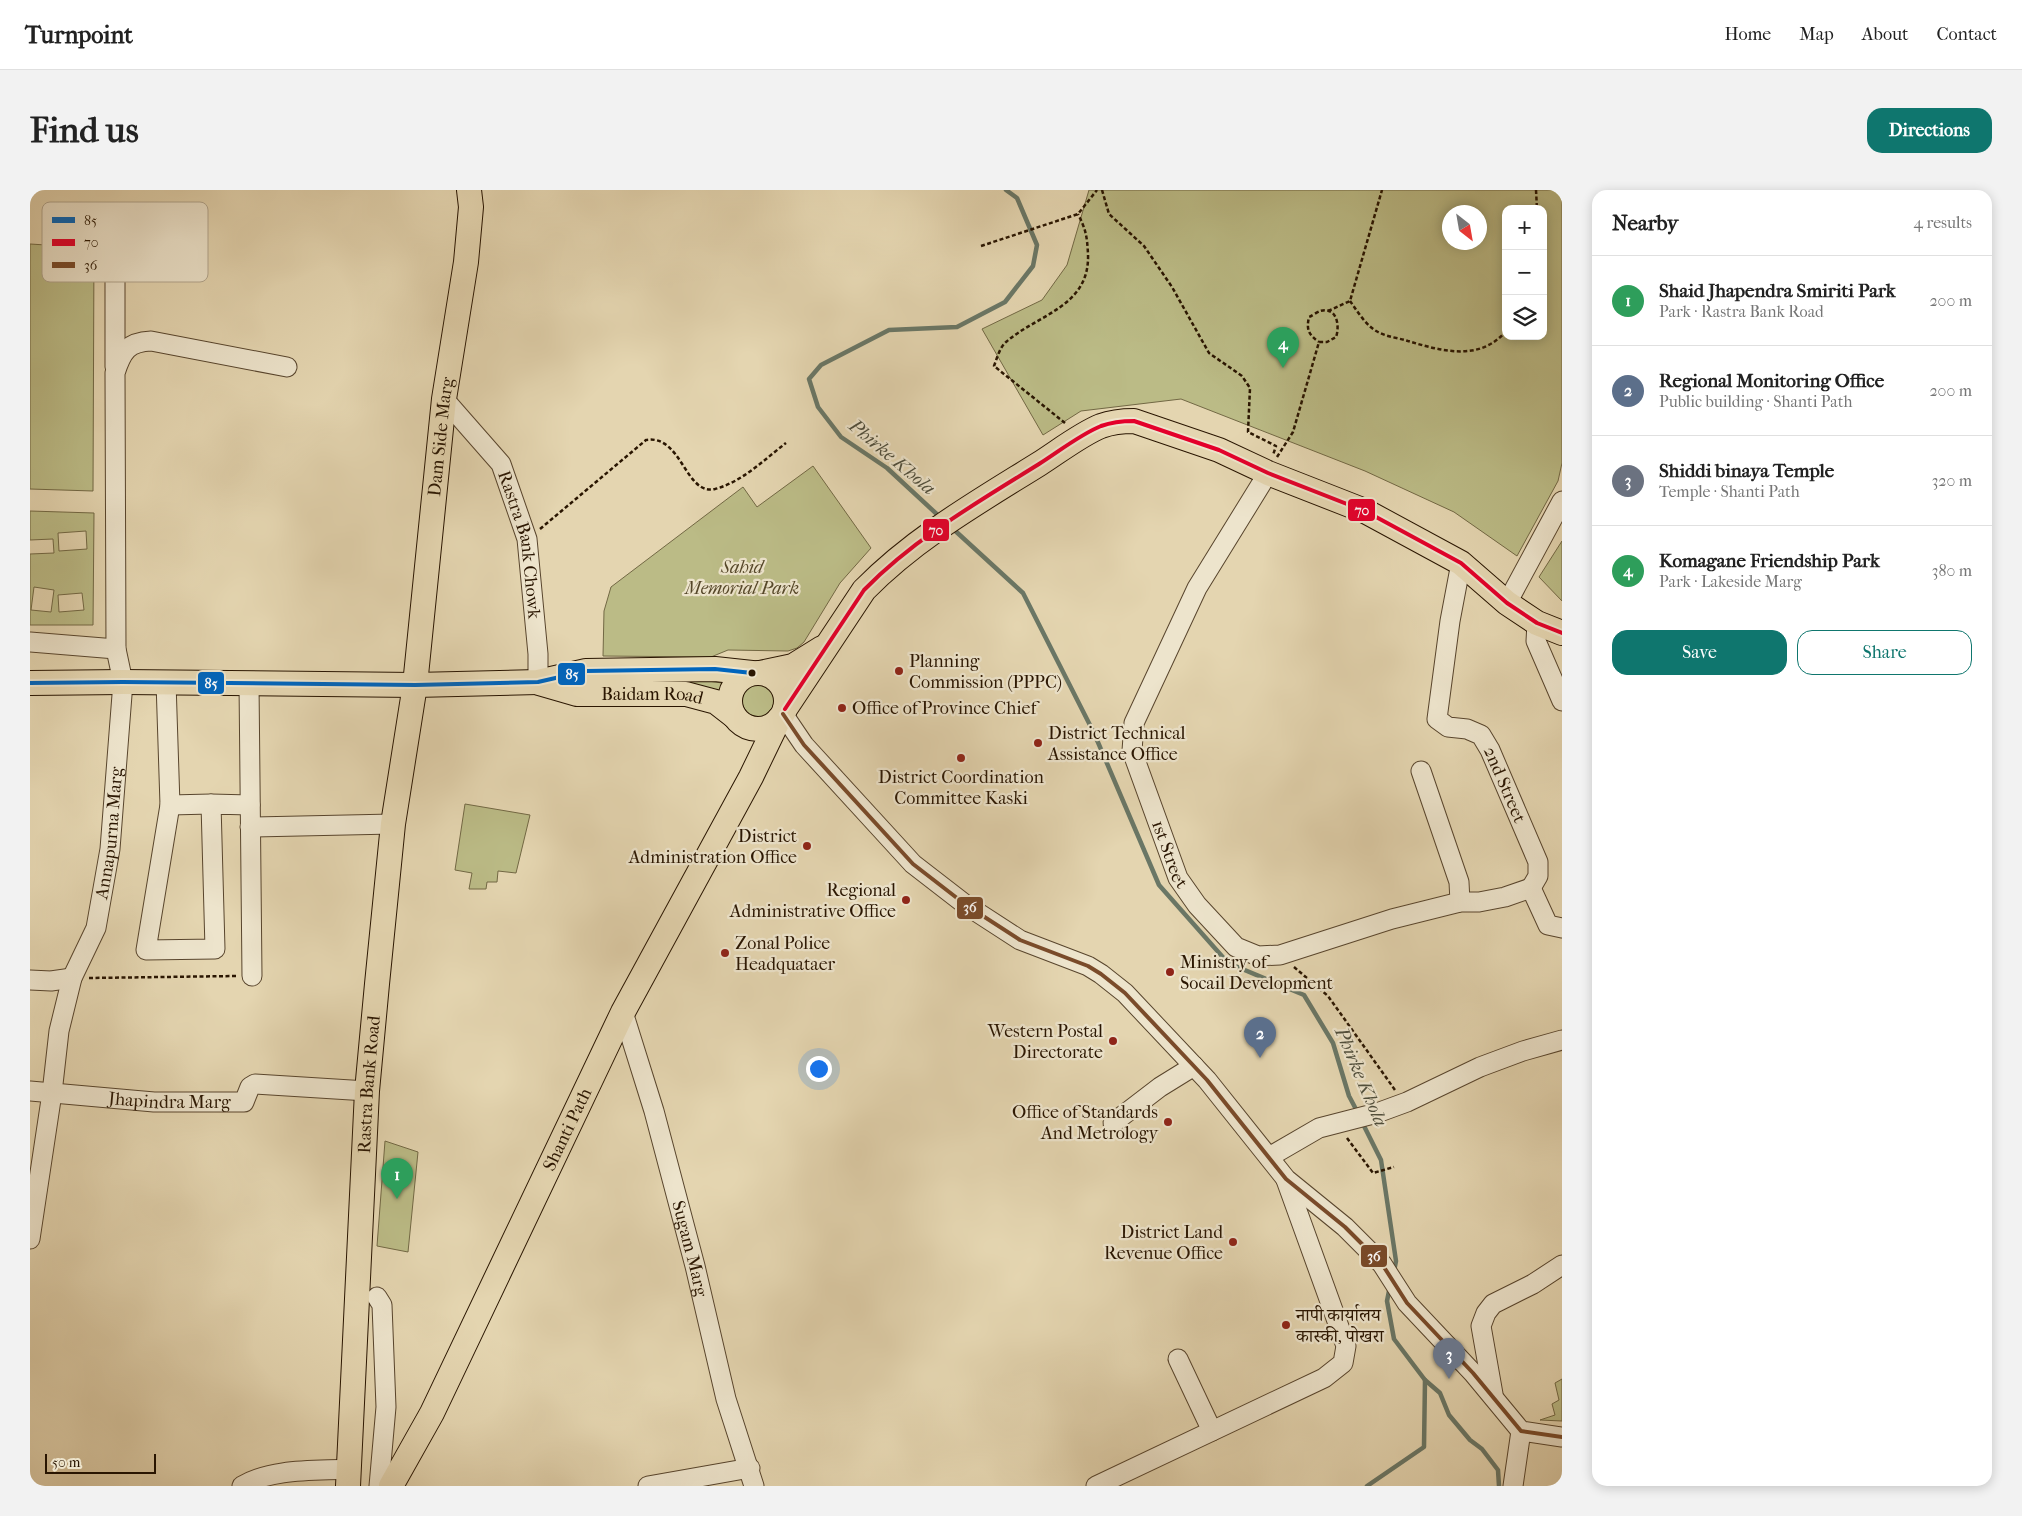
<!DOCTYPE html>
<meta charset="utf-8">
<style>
:root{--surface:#fff;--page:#f2f2f2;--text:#222;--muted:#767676;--line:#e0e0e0;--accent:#0f766e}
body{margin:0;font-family:"IM FELL French Canon","Noto Serif Devanagari",serif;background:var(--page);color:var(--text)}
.controls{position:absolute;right:15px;top:15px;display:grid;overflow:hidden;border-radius:10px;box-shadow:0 2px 12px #0003}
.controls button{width:45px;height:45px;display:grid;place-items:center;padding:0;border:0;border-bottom:1px solid var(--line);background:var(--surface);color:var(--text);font:25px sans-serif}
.compass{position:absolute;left:1412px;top:15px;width:45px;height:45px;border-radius:50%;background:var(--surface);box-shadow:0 2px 12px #0003;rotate:149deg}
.scale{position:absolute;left:15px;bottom:12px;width:111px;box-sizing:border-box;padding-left:5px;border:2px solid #291501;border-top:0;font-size:14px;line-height:18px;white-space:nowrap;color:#291501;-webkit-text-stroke:4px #ede4cc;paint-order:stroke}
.you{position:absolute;left:788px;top:878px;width:18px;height:18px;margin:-12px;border:4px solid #fff;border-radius:50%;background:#1a73e8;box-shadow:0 0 0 8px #1a73e833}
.badge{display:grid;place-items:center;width:32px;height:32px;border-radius:50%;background:var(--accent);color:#fff;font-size:16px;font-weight:700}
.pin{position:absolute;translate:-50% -41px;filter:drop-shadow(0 1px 2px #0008)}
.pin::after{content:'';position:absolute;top:26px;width:18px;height:15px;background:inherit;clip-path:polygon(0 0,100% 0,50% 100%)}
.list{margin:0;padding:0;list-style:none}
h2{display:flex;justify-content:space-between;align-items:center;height:65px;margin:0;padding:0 20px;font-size:21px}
h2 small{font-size:16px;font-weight:400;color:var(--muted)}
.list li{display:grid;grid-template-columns:32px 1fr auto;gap:15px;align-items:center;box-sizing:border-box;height:90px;padding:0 20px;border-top:1px solid var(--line)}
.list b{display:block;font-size:19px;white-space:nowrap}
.list p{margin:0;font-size:16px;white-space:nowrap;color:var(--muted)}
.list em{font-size:16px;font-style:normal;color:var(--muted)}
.actions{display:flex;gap:10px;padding:15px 20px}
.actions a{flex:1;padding:11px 0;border:1px solid var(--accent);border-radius:15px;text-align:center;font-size:18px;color:var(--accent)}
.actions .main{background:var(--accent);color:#fff}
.icon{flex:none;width:28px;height:28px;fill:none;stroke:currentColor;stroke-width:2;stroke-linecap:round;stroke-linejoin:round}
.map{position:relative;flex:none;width:1532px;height:1296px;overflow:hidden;border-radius:15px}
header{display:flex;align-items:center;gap:30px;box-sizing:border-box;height:70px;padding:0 25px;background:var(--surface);border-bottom:1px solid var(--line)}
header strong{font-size:24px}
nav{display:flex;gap:28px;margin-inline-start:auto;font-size:18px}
.intro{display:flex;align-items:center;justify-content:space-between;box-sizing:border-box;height:120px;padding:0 30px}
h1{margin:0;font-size:35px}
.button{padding:12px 22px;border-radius:15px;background:var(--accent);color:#fff;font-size:18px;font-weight:700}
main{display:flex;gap:30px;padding:0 30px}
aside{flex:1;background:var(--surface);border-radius:15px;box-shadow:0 2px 12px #0003}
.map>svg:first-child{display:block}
.green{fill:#bbbb86;stroke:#726844;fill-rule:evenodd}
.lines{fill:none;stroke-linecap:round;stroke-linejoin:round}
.stream{stroke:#6a7766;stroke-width:4.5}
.minor-casing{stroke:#58452d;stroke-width:21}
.major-casing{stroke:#291501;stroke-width:26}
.path{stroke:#291501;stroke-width:2.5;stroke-dasharray:4 2.5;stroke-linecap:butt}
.minor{stroke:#ede4cc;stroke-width:19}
.major{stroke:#e4d5b0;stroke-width:24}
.bus-1-casing{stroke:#ede4cc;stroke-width:8}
.bus-2-casing{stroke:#ede4cc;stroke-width:8}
.bus-3-casing{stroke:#ede4cc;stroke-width:8}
.bus-1{stroke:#0065bd;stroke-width:4}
.bus-2{stroke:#e4002b;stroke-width:4}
.bus-3{stroke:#7a4b2a;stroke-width:4}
.poi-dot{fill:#8f2418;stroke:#ede4cc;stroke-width:2}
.bus-dot{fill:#291501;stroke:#ede4cc;stroke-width:2}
.labels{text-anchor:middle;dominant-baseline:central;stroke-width:4.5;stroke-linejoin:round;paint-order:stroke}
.street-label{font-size:18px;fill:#291501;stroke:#ede4cc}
.park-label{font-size:18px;font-style:italic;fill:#554729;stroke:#ede4cc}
.poi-label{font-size:18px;fill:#291501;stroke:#ede4cc;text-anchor:start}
.water-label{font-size:19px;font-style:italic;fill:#4f4e3c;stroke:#ede4cc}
.key{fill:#ede4cc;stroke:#b2a68f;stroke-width:1}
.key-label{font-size:14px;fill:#291501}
.line-badge{stroke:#ede4cc;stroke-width:2}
.badge-label{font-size:14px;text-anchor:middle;font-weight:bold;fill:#fff}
</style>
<header>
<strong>Turnpoint</strong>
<nav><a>Home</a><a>Map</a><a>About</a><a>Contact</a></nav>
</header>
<div class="intro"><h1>Find us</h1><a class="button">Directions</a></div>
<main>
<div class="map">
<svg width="1532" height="1296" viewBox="0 0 1532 1296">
<rect width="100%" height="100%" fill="#e4d5b0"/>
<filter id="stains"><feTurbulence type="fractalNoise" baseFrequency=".004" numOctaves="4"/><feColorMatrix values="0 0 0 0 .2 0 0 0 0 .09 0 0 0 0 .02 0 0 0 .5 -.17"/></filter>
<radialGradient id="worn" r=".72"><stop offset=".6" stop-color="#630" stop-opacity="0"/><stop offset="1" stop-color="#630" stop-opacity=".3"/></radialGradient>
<g class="green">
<path d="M1059,0H1532V273L1528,291L1487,366L1424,322L1335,281L1151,209L1051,221L1013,245L952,139L1012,110L1037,75ZM1476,19H1513V146H1476ZM1420,22H1450V52H1420Z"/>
<polygon points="0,54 64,58 63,301 0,299"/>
<polygon points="783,276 841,358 810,393 774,452 767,458 758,461 698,460 681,467 573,466 574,421 581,397 713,297 727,317"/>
<path d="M0,321L64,323L63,435H0V364L24,363L23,349L0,350ZM56,341L57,359L29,361L28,343ZM4,397L24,400L21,422L1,420ZM52,403L54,420L29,422L28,405Z"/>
<polygon points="1532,351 1532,411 1509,387"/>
<polygon points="671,490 692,493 687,507 541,492"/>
<circle cx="729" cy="510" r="17"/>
<polygon points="435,614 500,625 486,683 468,681 467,692 457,692 456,699 439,699 442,683 425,680"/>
<polygon points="355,951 388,962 378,1062 347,1056"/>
<polygon points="1532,1189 1532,1231 1510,1230 1525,1225 1522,1214 1529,1210 1525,1193"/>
</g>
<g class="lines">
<g class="stream">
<polyline points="911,328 857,278 811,247 788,217 779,189 791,175 859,140 927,137 975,112 1003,76 1007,55 987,8 976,0"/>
<polyline points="921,337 993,403 1064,543 1129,695 1198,773 1274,805 1303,853 1319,906 1328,923"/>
<polyline points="1332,932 1351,970 1366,1071 1364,1081"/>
<polyline points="1395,1190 1410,1203 1419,1225 1440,1250 1452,1259 1468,1280 1469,1296"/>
<polyline points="1337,1296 1394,1257 1395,1190 1364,1149 1357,1111 1360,1096"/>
</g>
<g class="minor-casing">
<g id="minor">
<polyline points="85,177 85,58"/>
<path id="s1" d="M414,209L471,274L497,349L508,464V492"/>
<path id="s2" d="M1238,283L1167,398L1104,533L1102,561L1148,688L1167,715L1206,757L1228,766L1250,765L1362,729L1430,712H1449L1475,707L1501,698"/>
<path id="s3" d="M1431,373L1420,431L1407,529L1418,537L1437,539L1451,545L1460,560L1508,672V686L1501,698"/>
<polyline points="1477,413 1532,311"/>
<polyline points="1507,433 1506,451 1532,511"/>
<polyline points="0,452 86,459"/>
<polyline points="136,492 140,615 116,760 185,759 181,614 220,615"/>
<polyline points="219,493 222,786"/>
<polyline points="753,524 774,555 883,674 936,715 990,750 1058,776 1071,784 1095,803 1177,890 1256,989 1315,1037 1352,1074 1377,1113 1443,1183 1491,1241 1532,1247"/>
<polyline points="1391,581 1429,692 1430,712"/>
<polyline points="140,615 181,614"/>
<polyline points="220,637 363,634"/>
<polyline points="1501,698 1518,735 1532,738"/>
<polyline points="0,790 21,791 42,788"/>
<path id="s4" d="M593,822L624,921L665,1076L696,1209L724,1296"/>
<path id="s5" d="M0,901L124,912H214L220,897L225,894L337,901"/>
<polyline points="1083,933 1130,897 1164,876"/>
<polyline points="1239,967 1289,938 1347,923 1377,912 1450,877 1493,861 1532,850"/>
<path id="s6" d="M0,1049L22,903L29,841L42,788L66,738L80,659L93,492L86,459L85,183C92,161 98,152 121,151L257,177"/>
<polyline points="347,1107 352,1115 356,1217 349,1296"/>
<polyline points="1148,1169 1182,1241"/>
<polyline points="1463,1204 1451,1136 1456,1123 1463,1114 1503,1094 1532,1075"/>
<path d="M212,1296C242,1278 285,1281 320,1279"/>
<polyline points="618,1296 720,1278"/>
<polyline points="1066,1296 1294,1188 1313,1173 1316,1156 1256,990"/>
<polyline points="1483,1296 1491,1241"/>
</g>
</g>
<g class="major-casing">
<g id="major">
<circle cx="728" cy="511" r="28"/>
<polyline points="730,483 763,476 792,458"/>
<polyline points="0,493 93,492 385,495 508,492 556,481 685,479 722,483"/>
<path id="s7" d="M509,493L547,504H656L686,512L704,526"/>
<path d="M755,519L834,400C885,348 948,312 1009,274C1028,262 1051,244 1071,236C1082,232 1093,231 1104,231L1189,260L1238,283L1335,321L1431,373L1477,413L1507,433L1532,443"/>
<path id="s8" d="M318,1296L337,901L347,794L363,634L385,495L414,209L436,72L441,17L439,0"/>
<path id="s9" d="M361,1296L402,1223L593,822L721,587L749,529"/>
</g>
</g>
<g class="path">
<polyline points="1072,0 1079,24 1114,56 1142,97 1179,163 1212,186 1220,198 1218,242 1246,256 1243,265"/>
<polyline points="1506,0 1507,19"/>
<polyline points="951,56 1048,24 1067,0"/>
<path d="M1320,111C1328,122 1336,136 1348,142C1357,147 1369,148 1378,151C1411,161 1450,172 1476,141"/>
<polyline points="1298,121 1320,111 1352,0"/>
<path d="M1035,233L964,176C967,168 970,157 976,152C1008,124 1060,117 1058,64C1057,46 1056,40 1048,24"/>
<path d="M1247,267L1263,242L1289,152H1297L1306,147C1310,136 1307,116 1290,121C1287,122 1282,126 1279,127C1276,140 1279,145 1289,152"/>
<path d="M510,339L616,250C652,244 655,306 685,299C712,292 735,269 756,253"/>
<polyline points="1264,777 1298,806 1365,900"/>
<polyline points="59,788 206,786"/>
<polyline points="1317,948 1343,983 1364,977"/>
</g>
<use href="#minor" class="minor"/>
<use href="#major" class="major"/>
<g class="bus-1-casing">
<polyline id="bus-1" points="0,493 93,492 385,495 508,492 556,481 685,479 722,483"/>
</g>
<g class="bus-2-casing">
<path id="bus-2" d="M755,519L834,400C885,348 948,312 1009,274C1028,262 1051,244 1071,236C1082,232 1093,231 1104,231L1189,260L1238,283L1335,321L1431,373L1477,413L1507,433L1532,443"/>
</g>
<g class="bus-3-casing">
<polyline id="bus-3" points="753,524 774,555 883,674 936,715 990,750 1058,776 1071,784 1095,803 1177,890 1256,989 1315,1037 1352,1074 1377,1113 1443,1183 1491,1241 1532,1247"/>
</g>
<use href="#bus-1" class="bus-1"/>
<use href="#bus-2" class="bus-2"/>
<use href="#bus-3" class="bus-3"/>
</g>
<g class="poi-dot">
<circle cx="869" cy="481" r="5"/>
<circle cx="812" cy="518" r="5"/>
<circle cx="1008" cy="553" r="5"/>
<circle cx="931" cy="568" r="5"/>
<circle cx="777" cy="656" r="5"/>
<circle cx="876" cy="710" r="5"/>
<circle cx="695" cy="763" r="5"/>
<circle cx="1140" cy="782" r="5"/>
<circle cx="1083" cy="851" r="5"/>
<circle cx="1138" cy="932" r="5"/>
<circle cx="1203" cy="1052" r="5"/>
<circle cx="1256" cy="1135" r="5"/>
</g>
<circle class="bus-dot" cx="722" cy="483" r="4.5"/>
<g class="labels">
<g class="street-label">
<text stroke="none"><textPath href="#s8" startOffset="1054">Dam Side Marg</textPath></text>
<text stroke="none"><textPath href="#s1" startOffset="170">Rastra Bank Chowk</textPath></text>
<text stroke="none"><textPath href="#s7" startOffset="115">Baidam Road</textPath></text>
<text stroke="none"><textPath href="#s3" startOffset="261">2nd Street</textPath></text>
<text stroke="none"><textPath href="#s6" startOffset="416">Annapurna Marg</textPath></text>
<text stroke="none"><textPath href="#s2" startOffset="422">1st Street</textPath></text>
<text stroke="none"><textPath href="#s8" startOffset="402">Rastra Bank Road</textPath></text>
<text stroke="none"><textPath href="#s5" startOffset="140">Jhapindra Marg</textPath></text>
<text stroke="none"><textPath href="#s9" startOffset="398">Shanti Path</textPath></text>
<text stroke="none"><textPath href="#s4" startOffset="246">Sugam Marg</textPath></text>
</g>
<g class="park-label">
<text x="712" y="377">Sahid<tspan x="712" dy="21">Memorial Park</tspan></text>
</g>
<g class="poi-label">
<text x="879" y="471">Planning<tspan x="879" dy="21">Commission (PPPC)</tspan></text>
<text x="822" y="518">Office of Province Chief</text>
<text x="1018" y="543">District Technical<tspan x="1018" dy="21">Assistance Office</tspan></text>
<text x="931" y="587" text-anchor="middle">District Coordination<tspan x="931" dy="21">Committee Kaski</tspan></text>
<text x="767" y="646" text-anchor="end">District<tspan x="767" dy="21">Administration Office</tspan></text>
<text x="866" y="700" text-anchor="end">Regional<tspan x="866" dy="21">Administrative Office</tspan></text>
<text x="705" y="753">Zonal Police<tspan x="705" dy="21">Headquataer</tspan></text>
<text x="1150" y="772">Ministry of<tspan x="1150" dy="21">Socail Development</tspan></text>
<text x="1073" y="841" text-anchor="end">Western Postal<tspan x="1073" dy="21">Directorate</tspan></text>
<text x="1128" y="922" text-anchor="end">Office of Standards<tspan x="1128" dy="21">And Metrology</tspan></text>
<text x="1193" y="1042" text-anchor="end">District Land<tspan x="1193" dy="21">Revenue Office</tspan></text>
<text x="1266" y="1125">नापी कार्यालय<tspan x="1266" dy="21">कास्की, पोखरा</tspan></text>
</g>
<g class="water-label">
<text transform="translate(862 267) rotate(40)">Phirke Khola</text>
<text transform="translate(1331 887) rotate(67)">Phirke Khola</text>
</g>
</g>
<rect x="12" y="12" width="166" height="80" rx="8" class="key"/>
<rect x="22" y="27" width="23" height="6" fill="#0065bd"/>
<rect x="22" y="49" width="23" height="7" fill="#e4002b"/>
<rect x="22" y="72" width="23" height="6" fill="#7a4b2a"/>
<g class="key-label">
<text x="54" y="35">85</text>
<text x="54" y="57">70</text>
<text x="54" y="80">36</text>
</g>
<g class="line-badge">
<rect x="1317" y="308" width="29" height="24" rx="5" fill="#e4002b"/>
<rect x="892" y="328" width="28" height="24" rx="5" fill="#e4002b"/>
<rect x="527" y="472" width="29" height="24" rx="5" fill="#0065bd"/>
<rect x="167" y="481" width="28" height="24" rx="5" fill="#0065bd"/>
<rect x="926" y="706" width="28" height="24" rx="5" fill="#7a4b2a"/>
<rect x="1330" y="1054" width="28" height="24" rx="5" fill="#7a4b2a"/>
</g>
<g class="badge-label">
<text x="1332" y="325">70</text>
<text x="906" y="345">70</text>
<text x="542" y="489">85</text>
<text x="181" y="498">85</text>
<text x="940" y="722">36</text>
<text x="1344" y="1071">36</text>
</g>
<rect width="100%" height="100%" filter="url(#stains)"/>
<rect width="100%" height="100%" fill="url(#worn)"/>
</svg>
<div class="controls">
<button>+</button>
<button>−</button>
<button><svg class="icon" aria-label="layers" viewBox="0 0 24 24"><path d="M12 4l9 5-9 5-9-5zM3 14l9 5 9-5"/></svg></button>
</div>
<svg class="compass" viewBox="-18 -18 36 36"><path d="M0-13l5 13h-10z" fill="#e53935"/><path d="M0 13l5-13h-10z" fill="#767676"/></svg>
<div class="scale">50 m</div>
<div class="you"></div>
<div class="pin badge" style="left:367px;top:1009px;background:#2e9e5b">1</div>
<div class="pin badge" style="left:1230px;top:868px;background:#5c6f8a">2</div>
<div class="pin badge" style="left:1419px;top:1189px;background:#6b7280">3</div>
<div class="pin badge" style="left:1253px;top:178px;background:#2e9e5b">4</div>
</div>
<aside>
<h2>Nearby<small>4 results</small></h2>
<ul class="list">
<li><span class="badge" style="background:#2e9e5b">1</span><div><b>Shaid Jhapendra Smiriti Park</b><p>Park · Rastra Bank Road</p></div><em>200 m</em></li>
<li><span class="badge" style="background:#5c6f8a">2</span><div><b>Regional Monitoring Office</b><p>Public building · Shanti Path</p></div><em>200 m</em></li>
<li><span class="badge" style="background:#6b7280">3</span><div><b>Shiddi binaya Temple</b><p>Temple · Shanti Path</p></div><em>320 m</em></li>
<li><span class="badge" style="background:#2e9e5b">4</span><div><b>Komagane Friendship Park</b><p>Park · Lakeside Marg</p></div><em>380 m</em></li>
</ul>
<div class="actions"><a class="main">Save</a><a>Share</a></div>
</aside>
</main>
